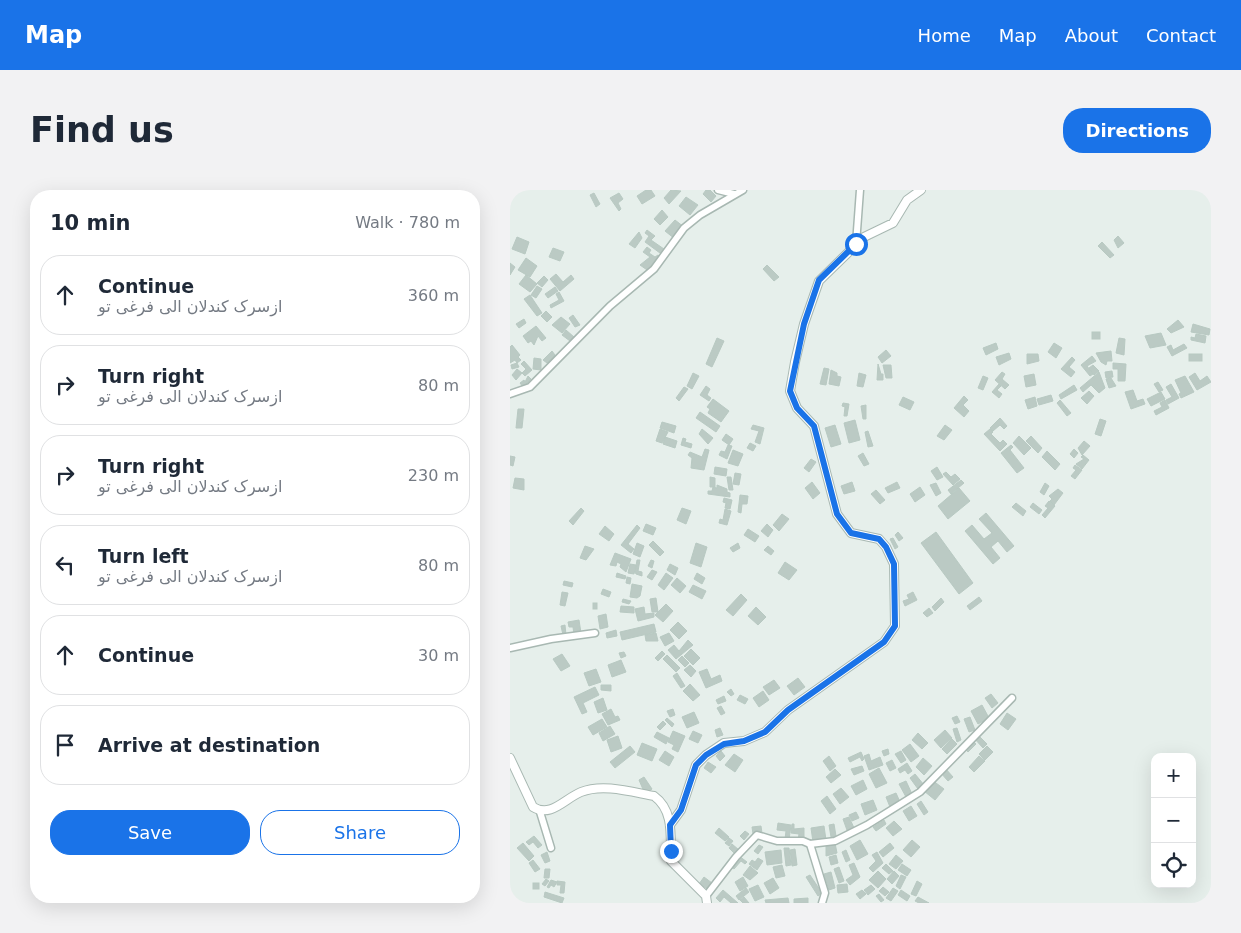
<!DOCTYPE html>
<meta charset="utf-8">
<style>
:root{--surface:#fff;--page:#f2f2f3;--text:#1f2937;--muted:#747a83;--line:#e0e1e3;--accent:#1a73e8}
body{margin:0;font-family:"DejaVu Sans","Noto Naskh Arabic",sans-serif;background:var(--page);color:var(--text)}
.controls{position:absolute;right:15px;bottom:15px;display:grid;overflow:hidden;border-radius:10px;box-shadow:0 5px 20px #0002}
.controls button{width:45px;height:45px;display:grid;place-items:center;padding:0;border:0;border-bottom:1px solid var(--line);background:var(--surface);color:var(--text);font:25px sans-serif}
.stop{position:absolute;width:15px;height:15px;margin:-11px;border:4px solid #1a73e8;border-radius:50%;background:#fff}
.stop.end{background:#1a73e8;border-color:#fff;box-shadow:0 1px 5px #0008}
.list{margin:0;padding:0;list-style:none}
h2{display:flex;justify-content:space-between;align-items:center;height:65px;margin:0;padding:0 20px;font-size:21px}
h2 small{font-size:16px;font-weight:400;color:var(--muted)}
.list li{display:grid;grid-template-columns:32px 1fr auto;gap:15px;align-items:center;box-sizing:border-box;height:80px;margin:0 10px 10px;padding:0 10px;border:1px solid var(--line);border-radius:20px}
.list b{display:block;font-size:19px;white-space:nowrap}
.list p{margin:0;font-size:16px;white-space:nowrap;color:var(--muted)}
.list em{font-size:16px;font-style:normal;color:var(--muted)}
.actions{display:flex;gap:10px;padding:15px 20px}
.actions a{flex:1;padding:11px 0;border:1px solid var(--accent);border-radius:20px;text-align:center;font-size:18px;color:var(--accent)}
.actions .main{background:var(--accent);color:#fff}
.icon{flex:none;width:28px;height:28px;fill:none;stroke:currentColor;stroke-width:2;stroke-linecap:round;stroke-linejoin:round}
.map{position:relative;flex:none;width:701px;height:713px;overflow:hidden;border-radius:20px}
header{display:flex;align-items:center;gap:30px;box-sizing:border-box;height:70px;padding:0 25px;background:var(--accent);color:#fff}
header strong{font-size:24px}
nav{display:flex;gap:28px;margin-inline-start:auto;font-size:18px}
.intro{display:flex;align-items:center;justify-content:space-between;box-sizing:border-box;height:120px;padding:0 30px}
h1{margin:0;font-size:35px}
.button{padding:12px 22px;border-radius:20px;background:var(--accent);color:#fff;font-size:18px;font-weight:700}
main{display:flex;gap:30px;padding:0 30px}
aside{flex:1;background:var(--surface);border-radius:20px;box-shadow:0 5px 20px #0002}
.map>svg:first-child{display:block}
.building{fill:#bbcac4;stroke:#b8c9c2}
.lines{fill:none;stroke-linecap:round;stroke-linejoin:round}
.minor-casing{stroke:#a8b8b2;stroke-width:9}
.tertiary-casing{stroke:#a8b8b2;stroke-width:10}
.minor{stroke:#fff;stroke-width:6}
.tertiary{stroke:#fff;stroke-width:8}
.route{stroke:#1a73e8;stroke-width:6}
</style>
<header>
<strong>Map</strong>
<nav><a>Home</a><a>Map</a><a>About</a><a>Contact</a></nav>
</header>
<div class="intro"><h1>Find us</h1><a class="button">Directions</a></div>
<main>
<aside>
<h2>10 min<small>Walk · 780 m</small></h2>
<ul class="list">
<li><svg class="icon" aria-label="ahead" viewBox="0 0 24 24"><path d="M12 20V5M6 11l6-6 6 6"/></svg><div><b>Continue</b><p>ازسرک کندلان الی فرغی تو</p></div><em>360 m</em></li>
<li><svg class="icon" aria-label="right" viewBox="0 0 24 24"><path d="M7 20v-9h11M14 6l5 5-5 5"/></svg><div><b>Turn right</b><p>ازسرک کندلان الی فرغی تو</p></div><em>80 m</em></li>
<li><svg class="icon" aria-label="right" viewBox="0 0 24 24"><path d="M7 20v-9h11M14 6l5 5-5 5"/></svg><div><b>Turn right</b><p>ازسرک کندلان الی فرغی تو</p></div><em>230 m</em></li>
<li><svg class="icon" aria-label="left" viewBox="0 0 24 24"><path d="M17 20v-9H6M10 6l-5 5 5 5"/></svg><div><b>Turn left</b><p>ازسرک کندلان الی فرغی تو</p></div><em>80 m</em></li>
<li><svg class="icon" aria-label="ahead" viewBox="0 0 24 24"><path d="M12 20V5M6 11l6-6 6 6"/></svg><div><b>Continue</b></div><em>30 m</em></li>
<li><svg class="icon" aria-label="arrive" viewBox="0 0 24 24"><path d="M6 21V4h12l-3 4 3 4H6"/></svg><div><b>Arrive at destination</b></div></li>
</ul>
<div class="actions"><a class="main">Save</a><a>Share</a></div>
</aside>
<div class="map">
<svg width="701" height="713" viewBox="0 0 701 713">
<rect width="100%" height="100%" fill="#e6efeb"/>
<g class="building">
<polygon points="136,0 141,0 145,6 132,14 127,6"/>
<polygon points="161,0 171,1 159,14 154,8"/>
<polygon points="196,0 200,0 206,6 201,12 193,4"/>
<polygon points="84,3 90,14 86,17 80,5"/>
<polygon points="109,3 113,9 108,13 111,19 109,21 100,8"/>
<polygon points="176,7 188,15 180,25 169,16"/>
<polygon points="152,20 158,27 150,35 144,29"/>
<polygon points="165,30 174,37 165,49 155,41"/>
<polygon points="137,40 145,46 141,50 154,59 158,55 160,56 154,66 135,52 139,46 135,43"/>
<polygon points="129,42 132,48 125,58 119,54"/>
<polygon points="608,46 614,53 608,58 604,50"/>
<polygon points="7,47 19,52 15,64 2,59"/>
<polygon points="592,52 604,65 600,68 588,56"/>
<polygon points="137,57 141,60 139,63 145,67 148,65 152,68 140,82 130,75 140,67 133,62"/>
<polygon points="43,58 54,62 50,71 39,67"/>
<polygon points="16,68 27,76 20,87 8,80"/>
<polygon points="0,73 5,77 0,85"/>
<polygon points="257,75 269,87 264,91 253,79"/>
<polygon points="46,84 53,92 61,85 64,89 50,101 40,89"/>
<polygon points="16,85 27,94 20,102 9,94"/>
<polygon points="34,86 38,90 32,97 27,93"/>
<polygon points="27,96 32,99 26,108 21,105"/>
<polygon points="45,97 48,101 38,108 35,104"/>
<polygon points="49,102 54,111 41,118 40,115 49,110 46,104"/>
<polygon points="20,105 32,123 27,126 14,109"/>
<polygon points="36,121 42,127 37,132 31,126"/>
<polygon points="63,125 70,135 65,137 59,128"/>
<polygon points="51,127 60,134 52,143 42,135"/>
<polygon points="14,129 16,133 9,138 6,134"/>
<polygon points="668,130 674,137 661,143 657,139"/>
<polygon points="683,134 700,139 699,145 681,142"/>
<polygon points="26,136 36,148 32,151 28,146 24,155 21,151 18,153 13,146"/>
<polygon points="56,140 64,147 60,151 52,145"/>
<rect x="582" y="142" width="8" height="7"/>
<polygon points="651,143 656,155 640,158 635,146"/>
<polygon points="686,144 696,146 695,153 681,150 681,147 685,148"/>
<polygon points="207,148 214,151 202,177 196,174"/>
<polygon points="609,148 615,149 614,165 606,163"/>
<polygon points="486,153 488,159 476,165 473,158"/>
<polygon points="544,153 552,158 546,168 538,162"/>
<polygon points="674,154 677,158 662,166 657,157 661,155 663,160"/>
<polygon points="2,155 10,165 8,167 11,170 7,173 5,170 0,173 0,157"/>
<polygon points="376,160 381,166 372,173 368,167"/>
<polygon points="42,161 45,165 37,173 33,170"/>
<polygon points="601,161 602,171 597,171 596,175 591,172 586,163"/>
<polygon points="499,163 501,169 489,175 486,167"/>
<polygon points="517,164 528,164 529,171 517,174"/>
<rect x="679" y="164" width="13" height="7"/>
<polygon points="582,166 586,171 577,176 583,184 580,186 571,175"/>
<polygon points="562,167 565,170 559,177 565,182 561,187 551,179"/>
<polygon points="24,168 31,169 31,180 23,179"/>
<polygon points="14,171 22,180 15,186 12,183 16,179 11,174"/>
<polygon points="7,173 9,177 2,179 1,175"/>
<polygon points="603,173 616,174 615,191 608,191 608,179 603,179"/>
<polygon points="368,174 371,184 373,184 373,190 367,190"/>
<polygon points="373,175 381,175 382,188 376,188"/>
<polygon points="583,175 589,181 584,185 579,178"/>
<polygon points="314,178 319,179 316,195 310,194"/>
<polygon points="7,179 12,183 6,190 2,185"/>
<polygon points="321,180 327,183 327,186 331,187 329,196 319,194"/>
<polygon points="602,181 603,187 596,188 595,182"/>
<polygon points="492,182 495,184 492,189 499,195 495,199 485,190"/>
<polygon points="589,182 595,198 589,203 581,195 573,202 570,198"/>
<polygon points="183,183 189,186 182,199 177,196"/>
<polygon points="349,183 356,185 353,197 347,196"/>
<polygon points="685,183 690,191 697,186 701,192 687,200 679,187"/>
<polygon points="524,184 526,195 516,197 514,186"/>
<polygon points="18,186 21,189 13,197 10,193 14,190 15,192"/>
<polygon points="473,186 478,188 473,200 468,198"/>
<polygon points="675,186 684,202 671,208 669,204 671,203 665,190"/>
<polygon points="601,188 606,196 599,198 596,189"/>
<polygon points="648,192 653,200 649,202 644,194"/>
<polygon points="489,194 491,196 487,200 492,204 489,208 482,202"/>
<polygon points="661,194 669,208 658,214 656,210 662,207 656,197"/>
<polygon points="564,195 567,200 551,209 549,205"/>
<polygon points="196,196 200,199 197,205 201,208 199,211 190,205"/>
<polygon points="174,197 178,199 169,211 166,208"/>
<polygon points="623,200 627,211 633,209 635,214 621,219 615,202"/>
<polygon points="579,201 584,206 577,214 571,208"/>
<polygon points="651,202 655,209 641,216 637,209"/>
<polygon points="541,205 543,211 529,215 527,209"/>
<polygon points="454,206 458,210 453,215 459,221 454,227 444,218"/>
<polygon points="393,207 404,212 400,220 389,215"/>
<polygon points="525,207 527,216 518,219 515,210"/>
<polygon points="203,209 219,221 211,232 198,223 200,219 197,217"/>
<polygon points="550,210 561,223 557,226 547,213"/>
<polygon points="655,210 659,218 646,225 644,221 652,217 650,213"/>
<polygon points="333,213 339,214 337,226 334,226 335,217 332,216"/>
<polygon points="356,215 356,229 353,229 351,216"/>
<polygon points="8,219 14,219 12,238 6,238"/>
<polygon points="190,222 210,236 206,242 186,228"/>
<polygon points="490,228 497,236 494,239 490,235 483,241 480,238"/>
<polygon points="590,229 596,231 591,246 585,244"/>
<polygon points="345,230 350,250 339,253 334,233"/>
<polygon points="152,232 166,236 164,243 150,238"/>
<polygon points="243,235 254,238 250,254 245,252 249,241 241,239"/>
<polygon points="325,235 331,254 321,257 315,238"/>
<polygon points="435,235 442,240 434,250 427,246"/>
<polygon points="150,239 158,242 152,253 146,251"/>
<polygon points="192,239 203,248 198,254 189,244"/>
<polygon points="480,239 483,242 481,244 490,253 493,250 497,254 490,261 474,244"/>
<polygon points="358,241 363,256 358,257 355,242"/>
<polygon points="216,244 223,249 219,255 212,250"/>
<polygon points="509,246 521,258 514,265 503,253"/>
<polygon points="521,246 532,258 528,263 516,251"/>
<polygon points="155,247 167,251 165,258 153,254"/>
<polygon points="173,248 176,249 175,252 182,254 181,258 171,255"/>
<polygon points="574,251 580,256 572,265 568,258"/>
<polygon points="240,253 246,256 243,261 237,258"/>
<polygon points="218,255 222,256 217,269 209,265 211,261 215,262"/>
<polygon points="501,255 503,257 500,260 514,278 507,283 491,263"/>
<polygon points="195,259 199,260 194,280 181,278 182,268 178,265 180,262 192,267"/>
<polygon points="564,259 568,263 564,268 560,264"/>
<polygon points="223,260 233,264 228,276 218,273"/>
<polygon points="537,261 550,274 545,280 532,267"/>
<polygon points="353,263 359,274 354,276 348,266"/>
<polygon points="573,265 579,270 572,279 566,274 574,269 571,267"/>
<polygon points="0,266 5,267 3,276 0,275"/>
<polygon points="301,269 306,272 299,282 294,278"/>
<polygon points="565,275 572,280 565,289 561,286 566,280 563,278"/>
<polygon points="205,277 217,279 216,286 204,284"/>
<polygon points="427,277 433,287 427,290 421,281"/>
<polygon points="436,282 441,287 445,284 450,289 443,295 433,284"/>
<polygon points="225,283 231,284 229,295 223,294"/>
<polygon points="200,287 205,288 205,297 200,297"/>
<polygon points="217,287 221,287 223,300 219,300"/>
<polygon points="5,288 14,289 14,300 3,298"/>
<polygon points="451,290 454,293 441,304 438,300"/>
<polygon points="302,292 310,303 303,309 295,298"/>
<polygon points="342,292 345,301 334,304 331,296"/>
<polygon points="387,292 390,298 378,303 375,298"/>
<polygon points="426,293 431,303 426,306 420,295"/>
<polygon points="535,293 539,296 534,305 530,302"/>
<polygon points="207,295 217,299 217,302 220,303 220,307 198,304 198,301 202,301 203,297 207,298"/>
<polygon points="410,297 415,305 405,312 400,304"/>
<polygon points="449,298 460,311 438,329 428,316"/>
<polygon points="548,299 553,303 544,315 540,311 542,309 539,306"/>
<polygon points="366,300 375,310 370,314 361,304"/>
<polygon points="230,305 238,306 237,314 232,314 231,323 228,322"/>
<polygon points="214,308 222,310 220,319 215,318 216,313 213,312"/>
<polygon points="539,311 545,316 535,328 532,325 538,318 535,316"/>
<polygon points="506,313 516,321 513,326 502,317"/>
<polygon points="523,313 532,320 529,324 520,317"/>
<polygon points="71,318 74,321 63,335 59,331"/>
<polygon points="172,318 181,321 176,334 167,330"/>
<polygon points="215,319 221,321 217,335 209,333 210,329 213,330"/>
<polygon points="476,323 504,356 497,362 488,351 481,357 490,368 483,374 455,341 462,335 474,349 482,343 469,329"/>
<polygon points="272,324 279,329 269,341 263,335"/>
<polygon points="136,334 146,338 143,345 133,341"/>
<polygon points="257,334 263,340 258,347 251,341"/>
<polygon points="127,335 130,338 118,354 124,359 121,363 111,355"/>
<polygon points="95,336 104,344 99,351 89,344"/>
<polygon points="238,339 249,346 245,352 234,345"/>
<polygon points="388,342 393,348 389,351 385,345"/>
<polygon points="426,342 463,393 449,404 411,353"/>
<polygon points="383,348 388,357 385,359 380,349"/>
<polygon points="143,351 154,362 150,366 139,355"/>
<polygon points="127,353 134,356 130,367 123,364"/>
<polygon points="186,353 197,357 191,377 180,373"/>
<polygon points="228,353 230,358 223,362 220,358"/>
<polygon points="75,356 84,359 76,370 70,368"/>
<polygon points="258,356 264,361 261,365 254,360"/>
<polygon points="105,363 121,369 116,382 110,377 111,374 107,372 106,376 100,375"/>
<polygon points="127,370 130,370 128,381 132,382 132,386 126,384 125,382"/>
<polygon points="141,370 144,371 142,378 138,376"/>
<polygon points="275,372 287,380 279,390 268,383"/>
<polygon points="120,374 126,375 124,384 118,383"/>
<polygon points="160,374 168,378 165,385 157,380"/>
<polygon points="142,380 147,382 142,390 137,387"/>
<polygon points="107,383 116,386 115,389 106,387"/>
<polygon points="156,383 163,388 154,400 148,395"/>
<polygon points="187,383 195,388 192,394 184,389"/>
<polygon points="117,387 121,388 120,394 116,393"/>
<polygon points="167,388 176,396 170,403 161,395"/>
<polygon points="54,391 63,393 62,397 53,395"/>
<polygon points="122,394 132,396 130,406 127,408 120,407"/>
<polygon points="183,395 196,401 192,409 179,402"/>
<polygon points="93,399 101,402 99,407 91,404"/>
<polygon points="52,402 58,403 55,416 50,415"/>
<polygon points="403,402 407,410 395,416 393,411 399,409 397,405"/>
<polygon points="231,404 237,410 223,426 216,420"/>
<polygon points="469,407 472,411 460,420 457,416"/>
<polygon points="146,408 148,422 142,422 140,409"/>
<polygon points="431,408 434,412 425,421 422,417"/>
<polygon points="113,409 121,411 119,414 112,412"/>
<rect x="83" y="413" width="4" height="6"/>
<polygon points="156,414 163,421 153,432 145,425"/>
<polygon points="111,416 124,417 124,423 110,422"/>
<polygon points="134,417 135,424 144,423 144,427 128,431 125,419"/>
<polygon points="246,417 256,427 248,435 238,426"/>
<polygon points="419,418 423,423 417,427 413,423"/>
<polygon points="96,424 98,437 90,439 88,426"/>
<polygon points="69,430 71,443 64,445 63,437 59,437 58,432"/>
<polygon points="168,432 177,441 169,449 160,440"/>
<polygon points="144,434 146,442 112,450 110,442"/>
<polygon points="55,435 56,445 53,445 51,436"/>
<polygon points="106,440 107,446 97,448 96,443"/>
<polygon points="146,443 148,451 136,451 135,445"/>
<polygon points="159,443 164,451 155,456 150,447"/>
<polygon points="178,450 183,455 166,469 158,460 164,455 169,461"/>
<polygon points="181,459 190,468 183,475 174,466"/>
<polygon points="152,461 155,464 148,471 145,468"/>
<polygon points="114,462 116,466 111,468 109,463"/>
<polygon points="52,464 60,476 51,481 43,469"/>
<polygon points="157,465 170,478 166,482 153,469"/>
<polygon points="172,466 179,473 175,477 168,470"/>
<polygon points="111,470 116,482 102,487 98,475"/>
<polygon points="180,475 186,481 181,487 174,480"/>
<polygon points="86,479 91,492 79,496 74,483"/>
<polygon points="197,479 201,489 210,485 212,491 196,498 189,482"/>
<polygon points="167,483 175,496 171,498 163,486"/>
<polygon points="288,488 295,497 284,505 277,496"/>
<polygon points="264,490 270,498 259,505 253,497"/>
<polygon points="180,494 190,505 183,511 173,501"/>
<polygon points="91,495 101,495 101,501 91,500"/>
<polygon points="85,497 89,505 73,513 77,522 72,524 64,507"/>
<polygon points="221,499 224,504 221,506 217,502"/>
<polygon points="253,501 259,510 249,517 243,508"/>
<polygon points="481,504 488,513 482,518 475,508"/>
<polygon points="230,505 238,509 235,514 227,510"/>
<polygon points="214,506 216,511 208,514 206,510"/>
<polygon points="93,508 97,520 88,523 84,512"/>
<polygon points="472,515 479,528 468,534 461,521"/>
<polygon points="211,516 215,523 211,525 207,518"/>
<polygon points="101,519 105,527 108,526 110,530 98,535 92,524"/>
<polygon points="163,519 165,525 160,527 157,521"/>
<polygon points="184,522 189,533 177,538 172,527"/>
<polygon points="497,523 506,529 498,540 490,534"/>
<polygon points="447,526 450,532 445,534 442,528"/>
<polygon points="460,527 465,540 459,542 454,529"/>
<polygon points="157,528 164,534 162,537 155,530"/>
<polygon points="92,529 97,537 83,545 78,537"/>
<polygon points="153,531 156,534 150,540 147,537"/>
<polygon points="100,536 105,544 93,551 89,543"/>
<polygon points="210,538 213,545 207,547 205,540"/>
<polygon points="447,538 451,550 447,552 443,539"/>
<polygon points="435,540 442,548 431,558 424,550"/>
<polygon points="163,541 175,546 168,562 162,559 164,555 158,552"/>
<polygon points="183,541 192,545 188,553 179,549"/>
<polygon points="147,542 159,548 156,554 144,547"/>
<polygon points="408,543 418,553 412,559 402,550"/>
<polygon points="468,545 477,554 473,558 464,548"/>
<polygon points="108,546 112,558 101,562 97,550"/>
<polygon points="442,549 447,554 437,564 432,559"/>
<polygon points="463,551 466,554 458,562 455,559"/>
<polygon points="132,553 147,559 142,571 127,565"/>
<polygon points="400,554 409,566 401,572 392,560"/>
<polygon points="120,556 125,562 105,578 100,572"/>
<polygon points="477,556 483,562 475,570 469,564"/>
<polygon points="378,559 379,564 374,566 372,561"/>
<polygon points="155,561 164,567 159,576 149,570"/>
<polygon points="211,561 215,566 210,571 206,566"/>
<polygon points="391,561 396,570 391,573 385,564"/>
<polygon points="351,562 354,569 352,571 350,567 340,572 338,568"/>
<polygon points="224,564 233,570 225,582 215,575"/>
<polygon points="359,564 361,571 370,567 373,575 359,580 354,566"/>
<polygon points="319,566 326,576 320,581 313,571"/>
<polygon points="469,566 475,571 464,582 459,577"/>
<polygon points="413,568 422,576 414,585 406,577"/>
<polygon points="382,570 386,578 380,581 376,573"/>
<polygon points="198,572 206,577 201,583 194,578"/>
<polygon points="397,573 402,581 398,584 395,580 390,583 388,579"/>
<polygon points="352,576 354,581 344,585 341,579"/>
<polygon points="369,578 377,593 366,598 359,584"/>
<polygon points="435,578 443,587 438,591 430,582"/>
<polygon points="325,579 331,585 321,593 316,587"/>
<polygon points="405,584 414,595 408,599 400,588"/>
<polygon points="134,587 142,599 135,604 129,590"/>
<polygon points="353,590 357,599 346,605 341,596"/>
<polygon points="422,590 434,599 425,610 414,601"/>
<polygon points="396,591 402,604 396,607 389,594"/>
<polygon points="331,598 339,607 330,614 323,604"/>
<polygon points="386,603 390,612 380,617 376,607"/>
<polygon points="317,606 326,619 320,624 311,611"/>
<polygon points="363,610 367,620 355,625 351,614"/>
<polygon points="411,611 418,622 414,625 407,614"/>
<polygon points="401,616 407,626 399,631 393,621"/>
<polygon points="346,622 349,628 342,631 339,625"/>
<polygon points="339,627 345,640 338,643 333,629"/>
<polygon points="374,630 376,634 366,641 363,637"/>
<polygon points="384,631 392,639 383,646 376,638"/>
<polygon points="268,633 281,635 279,650 275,649 276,641 267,640"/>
<polygon points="282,634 284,634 284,639 294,638 294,650 288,650 289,644 281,643"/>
<polygon points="324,634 326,646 321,647 319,635"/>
<polygon points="251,636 252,643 243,644 242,637"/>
<polygon points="314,636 316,650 303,652 301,638"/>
<polygon points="209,638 219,647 215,651 205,643"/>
<polygon points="235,641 239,644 234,650 230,646"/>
<polygon points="24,646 32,655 28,658 23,652 19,655 16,652"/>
<polygon points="219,648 223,651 219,656 215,653"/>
<polygon points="350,650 358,664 347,670 340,656"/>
<polygon points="402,650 410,657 401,667 393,660"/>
<polygon points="13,653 24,666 19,671 7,658"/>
<polygon points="325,653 327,663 316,666 316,655"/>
<polygon points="380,653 384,658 373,667 369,662"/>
<polygon points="222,654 229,660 225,664 219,658"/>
<polygon points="249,655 253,657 248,664 244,661"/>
<polygon points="274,658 279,658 281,675 276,676"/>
<polygon points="285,659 287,675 282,676 280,660"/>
<polygon points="271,660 272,673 257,675 255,662"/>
<polygon points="336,660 340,670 336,672 332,662"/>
<polygon points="37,662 40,671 35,673 31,665"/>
<polygon points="367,662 373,673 363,682 359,678 366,671 362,665"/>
<polygon points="326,665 328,673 321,675 319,667"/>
<polygon points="386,665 393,671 386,679 379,674"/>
<polygon points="229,666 237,672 235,674 231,671 224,679 220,676"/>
<polygon points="248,668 253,671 247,680 239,674 242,670 245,672"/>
<polygon points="23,670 30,679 25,682 19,673"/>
<polygon points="344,673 350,687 340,695 336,690 343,685 339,675"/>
<polygon points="376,674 383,681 379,684 372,678"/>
<polygon points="392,674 401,680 397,686 388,680"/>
<polygon points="272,675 275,686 266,688 263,677"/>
<polygon points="240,676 248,683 240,690 233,685"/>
<polygon points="329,677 334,691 329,693 324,679"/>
<polygon points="35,679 40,679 39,688 34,688"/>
<polygon points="368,681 376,689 368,698 359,690"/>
<polygon points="384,681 389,686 382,694 377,689"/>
<polygon points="321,682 325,698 319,700 314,684"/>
<polygon points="300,685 312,703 308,706 296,687"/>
<polygon points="391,685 396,687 390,699 386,696"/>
<polygon points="194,687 202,693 198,699 189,694"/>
<polygon points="233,687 238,696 230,701 225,692"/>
<polygon points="263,688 269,698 260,704 254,693"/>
<polygon points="36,689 39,691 35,696 32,694"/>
<polygon points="41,690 47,692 44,697 41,695 39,698 37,697"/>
<polygon points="47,691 55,692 54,703 50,703 51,695 47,695"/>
<polygon points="407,691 412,694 406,706 401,704"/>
<rect x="23" y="693" width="6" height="6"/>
<polygon points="337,694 338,702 328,703 327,695"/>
<polygon points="248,695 254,707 245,711 239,699"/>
<polygon points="361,695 365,699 358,705 354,700"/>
<polygon points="373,697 379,702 375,706 369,701"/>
<polygon points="236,698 239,702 229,710 226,706"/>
<polygon points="383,698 388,701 381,711 376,708"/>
<polygon points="213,700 228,713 221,713 214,707 210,712 206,708"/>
<polygon points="352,700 356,704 350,709 346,704"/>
<polygon points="391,700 400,706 397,711 388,705"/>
<polygon points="35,702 54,708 52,713 34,707"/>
<polygon points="369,704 374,710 371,712 366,706"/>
<polygon points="234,707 239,713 233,713 230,710"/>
<polygon points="408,707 419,713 409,713 405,711"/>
<polygon points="278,708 279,713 256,713 255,710"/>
<polygon points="298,708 298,713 284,713 284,709"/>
</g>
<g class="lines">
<g class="minor-casing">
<g id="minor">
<polyline points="208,0 224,4"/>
<polyline points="346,54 350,0"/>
<polyline points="0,204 20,197 100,116 144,79 174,38 190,25 233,0"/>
<polyline points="0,458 41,449 85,443"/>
<polyline points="30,622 41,658"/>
<polyline points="300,654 315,703 312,713"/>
<polyline points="196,706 226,667 247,645 267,651 293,651 300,654 325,651 357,635 410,602 502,508"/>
</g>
</g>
<g class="tertiary-casing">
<g id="tertiary">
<path d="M0,568L23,617C41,628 54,609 71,602C93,593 122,602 144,606C165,621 160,649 161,671L196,706L197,713"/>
<polyline points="160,635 171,620 186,575 196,565 214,553 234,551 255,542 278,520 374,452 385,436 384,374 376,357 369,349 341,343 327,324 304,236 287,218 280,201 285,172 294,134 309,91 354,47 383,33 397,10 411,0"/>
</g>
</g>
<use href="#minor" class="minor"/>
<use href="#tertiary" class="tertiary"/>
</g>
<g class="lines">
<polyline class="route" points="161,661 160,635 171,620 186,575 196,565 214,554 234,551 255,542 278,520 374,452 385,436 384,374 376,357 369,349 341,343 327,324 304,236 287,218 280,201 294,134 309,90 346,54"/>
</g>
</svg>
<div class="controls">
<button>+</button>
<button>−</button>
<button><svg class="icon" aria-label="locate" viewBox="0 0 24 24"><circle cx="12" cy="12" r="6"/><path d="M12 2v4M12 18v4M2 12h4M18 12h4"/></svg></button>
</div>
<div class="stop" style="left:346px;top:54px"></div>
<div class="stop end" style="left:161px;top:661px"></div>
</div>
</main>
